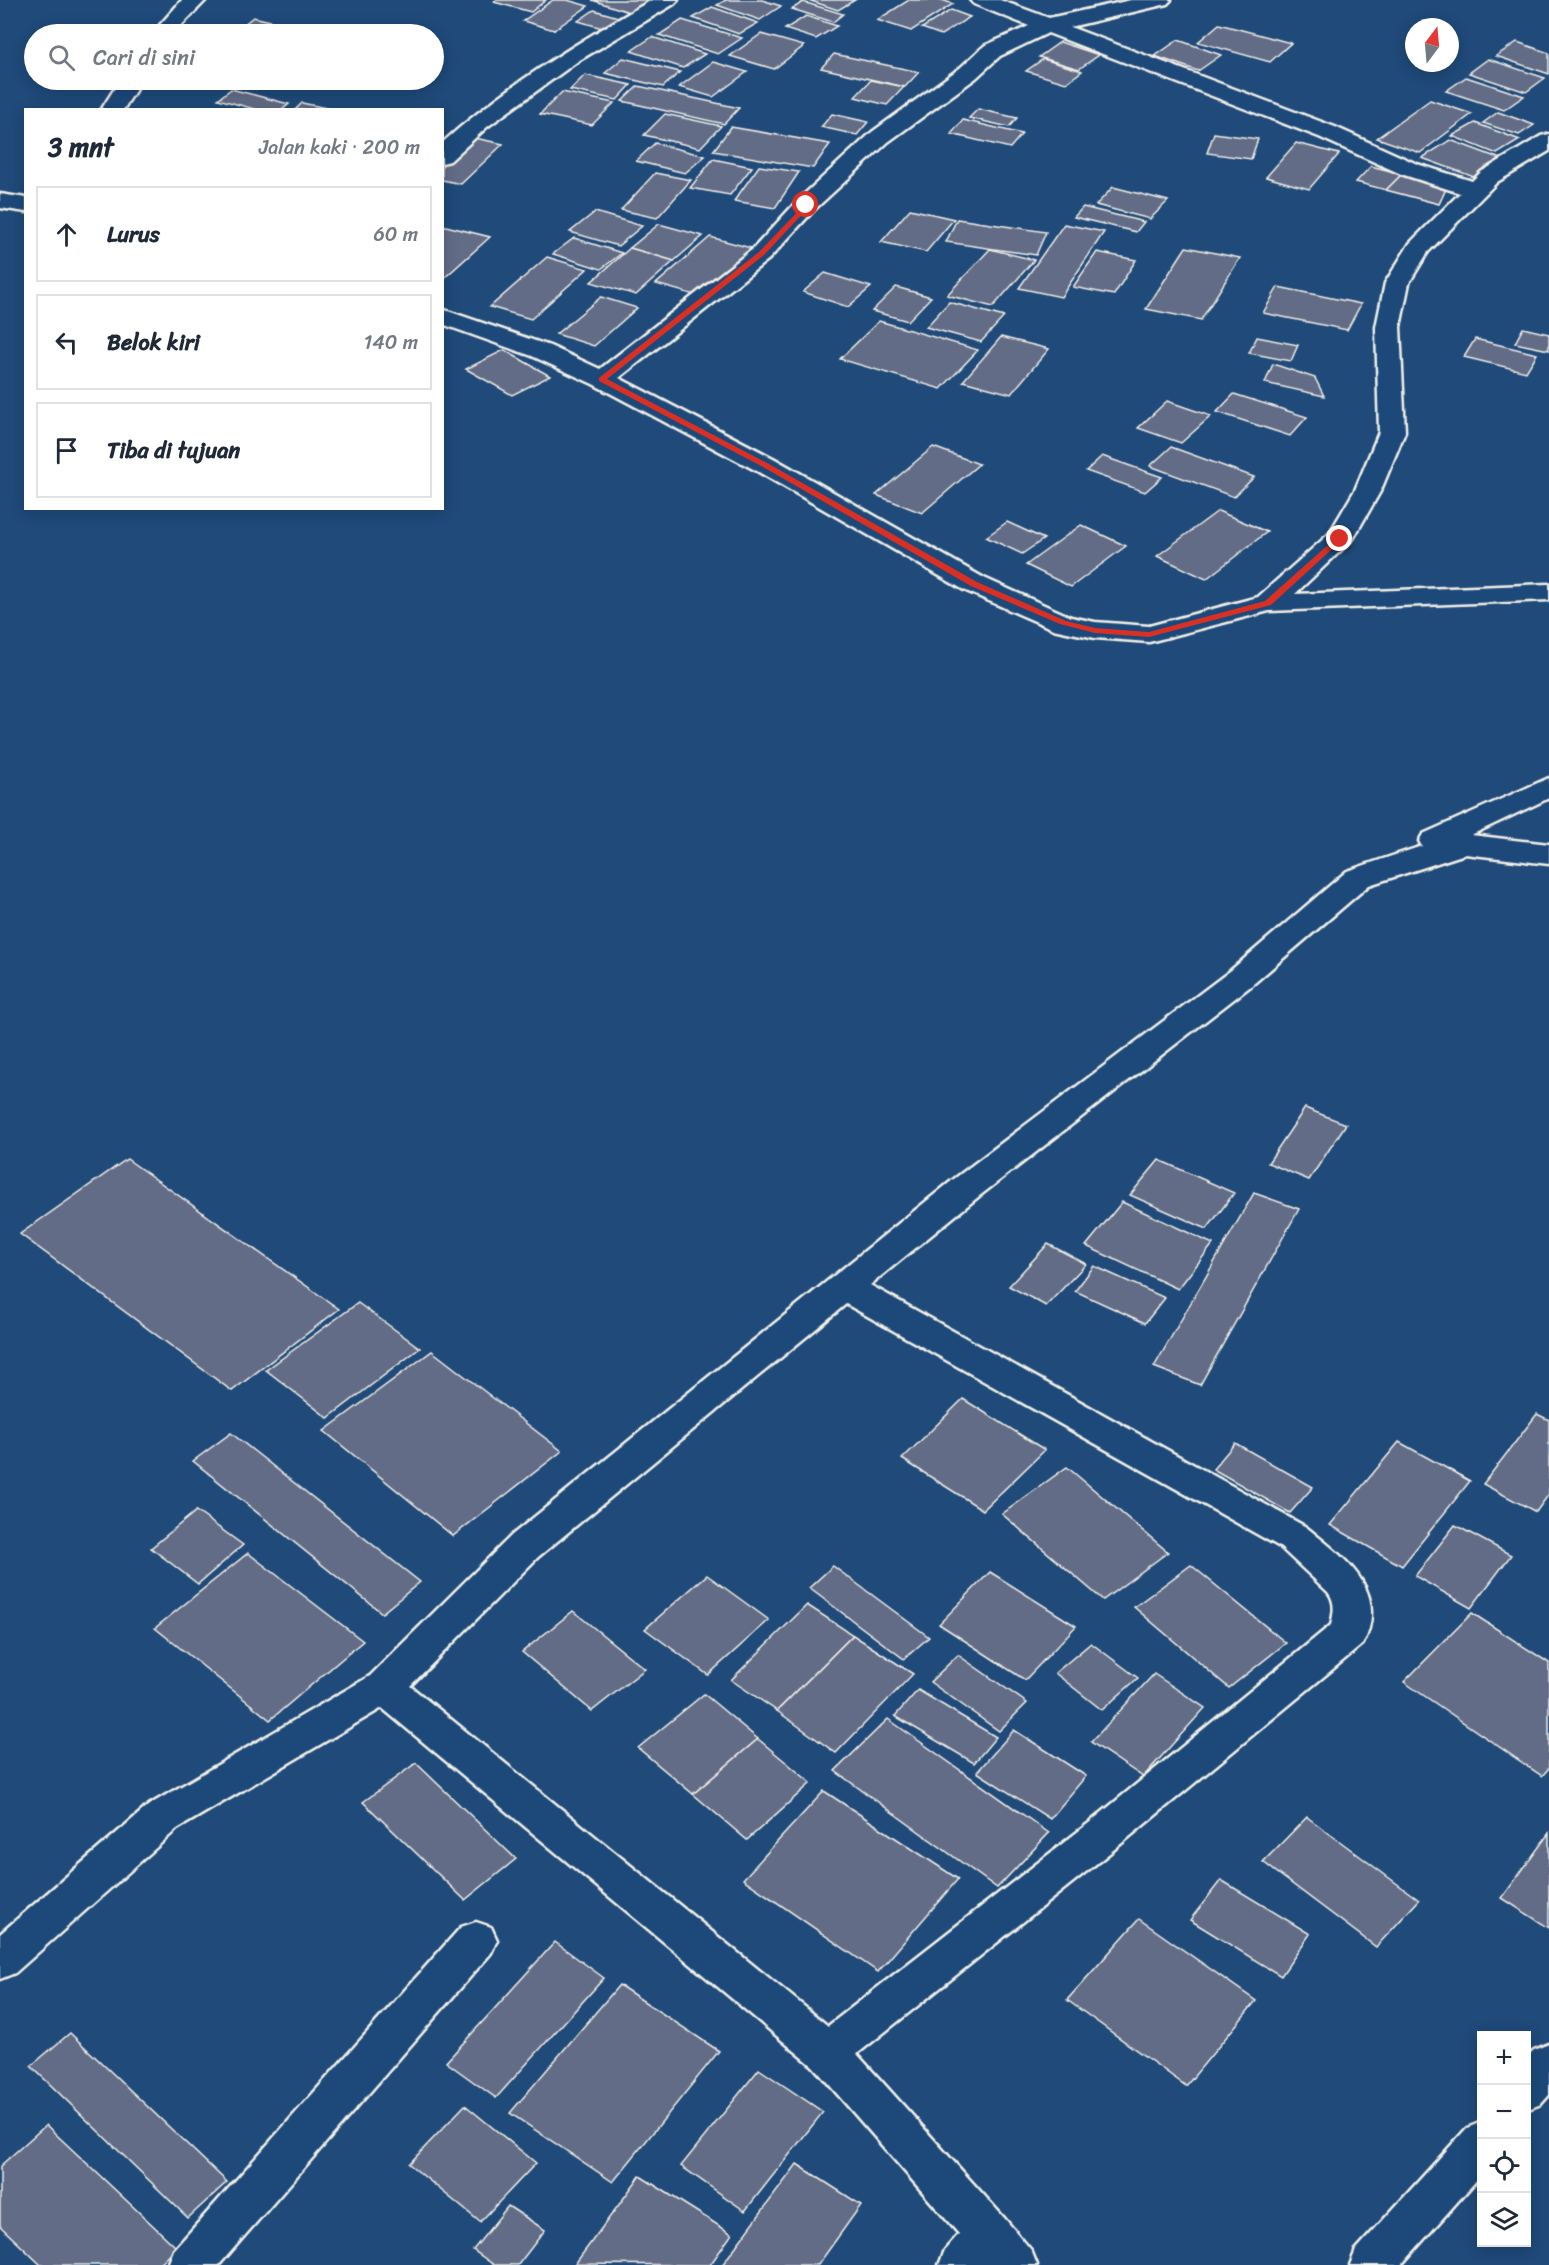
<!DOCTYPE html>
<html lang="id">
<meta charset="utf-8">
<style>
:root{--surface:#fff;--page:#f2f2f3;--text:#1f2937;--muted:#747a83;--line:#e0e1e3}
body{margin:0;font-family:Sriracha,sans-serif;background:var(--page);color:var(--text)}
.controls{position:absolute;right:18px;bottom:18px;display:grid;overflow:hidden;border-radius:0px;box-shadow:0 3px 15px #0003}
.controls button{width:54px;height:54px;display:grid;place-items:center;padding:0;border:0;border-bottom:2px solid var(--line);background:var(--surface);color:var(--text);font:30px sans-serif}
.compass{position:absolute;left:1405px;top:18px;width:54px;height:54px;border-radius:50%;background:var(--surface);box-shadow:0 3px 15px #0003;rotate:16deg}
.stop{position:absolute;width:18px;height:18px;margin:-14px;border:4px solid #d93025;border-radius:50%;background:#fff}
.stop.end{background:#d93025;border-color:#fff;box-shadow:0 2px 6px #0008}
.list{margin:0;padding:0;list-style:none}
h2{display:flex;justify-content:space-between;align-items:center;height:78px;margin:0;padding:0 24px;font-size:26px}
h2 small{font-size:20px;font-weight:400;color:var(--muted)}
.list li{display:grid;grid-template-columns:39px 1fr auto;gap:18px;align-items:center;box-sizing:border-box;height:96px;margin:0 12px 12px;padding:0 12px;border:2px solid var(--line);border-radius:0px}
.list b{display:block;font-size:22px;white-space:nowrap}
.list em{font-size:20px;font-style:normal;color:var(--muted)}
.icon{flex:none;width:33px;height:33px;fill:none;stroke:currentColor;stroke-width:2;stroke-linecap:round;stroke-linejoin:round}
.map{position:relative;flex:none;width:1549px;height:2265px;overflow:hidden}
.search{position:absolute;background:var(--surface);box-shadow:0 3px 15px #0003;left:24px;top:24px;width:420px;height:66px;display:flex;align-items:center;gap:15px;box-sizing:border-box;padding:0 21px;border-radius:33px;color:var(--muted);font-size:22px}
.panel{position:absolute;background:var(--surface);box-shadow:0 3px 15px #0003;left:24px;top:108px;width:420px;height:402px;border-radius:0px}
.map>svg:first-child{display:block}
.building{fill:#646c87;stroke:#f4f1e8;stroke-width:1.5}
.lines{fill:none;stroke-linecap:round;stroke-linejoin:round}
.minor-casing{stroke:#f4f1e8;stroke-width:5}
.minor{fill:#1f4a7a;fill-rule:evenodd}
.route{fill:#d93025}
</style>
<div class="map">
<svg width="1549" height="2265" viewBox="0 0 1549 2265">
<rect width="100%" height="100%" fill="#1f4a7a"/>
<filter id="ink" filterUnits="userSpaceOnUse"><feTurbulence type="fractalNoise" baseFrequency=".0167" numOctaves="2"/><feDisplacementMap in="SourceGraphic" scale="12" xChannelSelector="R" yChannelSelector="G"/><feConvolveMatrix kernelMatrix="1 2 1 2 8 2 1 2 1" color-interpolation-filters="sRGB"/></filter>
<g filter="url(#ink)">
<g class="building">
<polygon points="496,0 546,0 531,12 494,2"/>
<polygon points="553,0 567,0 588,6 554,30 523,21"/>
<polygon points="592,0 646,0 654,3 635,14"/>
<polygon points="726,0 762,0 781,6 760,20 717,5"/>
<polygon points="808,0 855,0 838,10"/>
<polygon points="909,0 942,0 953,4 911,31 877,20"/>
<polygon points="803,2 843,14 833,22 792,9"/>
<polygon points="712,7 758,23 739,34 693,18"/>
<polygon points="594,10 625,19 609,30 578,21"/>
<polygon points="951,10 970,17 941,35 922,28"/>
<polygon points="806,16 837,26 816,39 785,29"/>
<polygon points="253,17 279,23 265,34 232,34"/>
<polygon points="682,20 742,38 718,54 659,35"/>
<polygon points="1219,24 1291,43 1270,62 1198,42"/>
<polygon points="761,34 804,46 774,69 730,56"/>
<polygon points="652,37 705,54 683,68 631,51"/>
<polygon points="1178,40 1221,55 1198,71 1155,56"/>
<polygon points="1060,42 1099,55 1079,69 1039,57"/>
<polygon points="1517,42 1549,53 1549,74 1496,56"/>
<polygon points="834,54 919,72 905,87 821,68"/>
<polygon points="623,58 680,72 663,87 605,73"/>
<polygon points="1043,59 1082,71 1066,83 1026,71"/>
<polygon points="1488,59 1545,78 1526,92 1469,73"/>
<polygon points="713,62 747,72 713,97 679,87"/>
<polygon points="585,75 631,85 617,100 570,90"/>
<polygon points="1466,77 1524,96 1504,110 1446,91"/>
<polygon points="871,80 904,87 887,105 855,97"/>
<polygon points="638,86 739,108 724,124 622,101"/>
<polygon points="231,89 289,104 282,110 258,110 218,99"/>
<polygon points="562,92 614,103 592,125 540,114"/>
<polygon points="1430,100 1472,114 1420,153 1377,138"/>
<polygon points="302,103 336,110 295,110"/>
<polygon points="978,109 1017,118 1009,127 969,118"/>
<polygon points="1498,112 1534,125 1519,135 1483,123"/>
<polygon points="665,114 721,126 700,148 644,135"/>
<polygon points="832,114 868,122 857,135 821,127"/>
<polygon points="963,120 1022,134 1010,148 951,134"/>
<polygon points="1475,123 1520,140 1497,154 1452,136"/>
<polygon points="731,127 830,144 813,168 713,151"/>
<polygon points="1214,133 1258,139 1251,159 1207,153"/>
<polygon points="470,137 503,144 461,184 442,180 442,163"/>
<polygon points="1450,140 1501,159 1474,177 1422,158"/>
<polygon points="655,143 705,156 685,173 636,161"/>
<polygon points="1296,143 1339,154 1309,189 1266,177"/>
<polygon points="713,159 752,167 730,195 690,188"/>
<polygon points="759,166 799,172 775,208 734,201"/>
<polygon points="1371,166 1402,174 1386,190 1356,182"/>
<polygon points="655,173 691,180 657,218 621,210"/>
<polygon points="1402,174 1446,189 1439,204 1386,190"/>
<polygon points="1113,187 1168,201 1150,219 1096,205"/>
<polygon points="1083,207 1144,222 1136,232 1074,217"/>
<polygon points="910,209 954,219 926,252 881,242"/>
<polygon points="595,212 642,226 618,246 570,232"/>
<polygon points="957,219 1046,232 1036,255 946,242"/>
<polygon points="659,224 703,236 674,261 630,248"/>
<polygon points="1064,224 1104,232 1061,297 1019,288"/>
<polygon points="442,225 490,237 442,280"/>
<polygon points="710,237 751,248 698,296 656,284"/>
<polygon points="574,238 622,253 601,269 553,254"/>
<polygon points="1186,247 1240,258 1201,320 1146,309"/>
<polygon points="630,248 674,261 636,295 591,282"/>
<polygon points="990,249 1034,260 993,307 947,295"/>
<polygon points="1097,252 1136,260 1114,295 1073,287"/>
<polygon points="547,257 587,269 531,319 490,307"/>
<polygon points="825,273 871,287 848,307 803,292"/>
<polygon points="896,287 931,297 908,321 872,311"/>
<polygon points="1278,287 1361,304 1347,330 1263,313"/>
<polygon points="601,297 637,308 594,346 556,334"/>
<polygon points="949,302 1004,317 981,342 926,327"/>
<polygon points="879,321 978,350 941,389 840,359"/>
<polygon points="1523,328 1549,334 1549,350 1515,343"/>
<polygon points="1001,337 1049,349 1011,394 963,381"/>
<polygon points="1257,337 1298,345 1291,361 1249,353"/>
<polygon points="1475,339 1537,354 1526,372 1464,357"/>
<polygon points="504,350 550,376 512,395 466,369"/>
<polygon points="1273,364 1315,378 1324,396 1265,383"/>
<polygon points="1234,394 1307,417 1290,436 1217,412"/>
<polygon points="1167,401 1211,416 1181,443 1138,428"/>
<polygon points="933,447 979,464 922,513 876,495"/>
<polygon points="1171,447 1254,477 1234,497 1150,466"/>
<polygon points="1102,456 1162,477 1145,492 1086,471"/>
<polygon points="1218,511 1267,532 1206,579 1157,556"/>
<polygon points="1007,522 1044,539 1022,554 986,537"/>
<polygon points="1081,525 1126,546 1071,587 1026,565"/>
<polygon points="1305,1108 1346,1124 1309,1180 1268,1163"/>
<polygon points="127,1159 339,1309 232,1391 20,1234"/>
<polygon points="1159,1160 1234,1193 1207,1229 1130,1195"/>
<polygon points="1254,1193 1299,1209 1200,1385 1154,1367"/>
<polygon points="1122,1202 1213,1244 1178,1289 1086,1246"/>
<polygon points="1048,1244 1086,1264 1046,1306 1009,1286"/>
<polygon points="1094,1266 1165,1298 1145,1323 1075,1291"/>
<polygon points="358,1303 420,1348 328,1418 266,1370"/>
<polygon points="432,1351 562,1451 453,1536 324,1431"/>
<polygon points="963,1399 1045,1450 983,1510 902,1459"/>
<polygon points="1537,1414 1549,1420 1549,1494 1536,1512 1483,1484"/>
<polygon points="231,1433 420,1582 382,1613 193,1461"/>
<polygon points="1399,1442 1470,1481 1402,1566 1330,1525"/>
<polygon points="1235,1443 1313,1487 1290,1513 1213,1469"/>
<polygon points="1067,1467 1168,1552 1103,1600 1002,1514"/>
<polygon points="196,1511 243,1545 198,1584 151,1548"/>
<polygon points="1455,1525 1511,1555 1471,1608 1415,1576"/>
<polygon points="248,1553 363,1641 270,1720 155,1628"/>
<polygon points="1191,1565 1286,1643 1229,1688 1134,1607"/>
<polygon points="833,1566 929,1637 904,1659 809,1588"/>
<polygon points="990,1572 1076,1626 1025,1680 939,1624"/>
<polygon points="707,1575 769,1620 708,1675 645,1629"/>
<polygon points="807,1605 853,1635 777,1711 731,1680"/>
<polygon points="573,1611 645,1669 592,1711 522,1652"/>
<polygon points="1472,1613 1549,1663 1549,1768 1542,1776 1404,1682"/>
<polygon points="853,1635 913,1674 836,1753 777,1711"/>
<polygon points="1091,1643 1138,1678 1102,1710 1055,1673"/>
<polygon points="958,1655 1027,1703 999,1731 930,1682"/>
<polygon points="1154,1674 1205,1708 1143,1777 1091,1742"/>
<polygon points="918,1690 996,1737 974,1763 895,1716"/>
<polygon points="704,1694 758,1739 693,1794 638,1748"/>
<polygon points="888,1719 1049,1833 997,1888 835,1771"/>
<polygon points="1014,1730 1086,1776 1050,1819 977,1772"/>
<polygon points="758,1739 811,1783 747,1840 693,1794"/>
<polygon points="416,1763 516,1859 465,1900 363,1802"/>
<polygon points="824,1791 958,1879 878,1972 743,1879"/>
<polygon points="1307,1817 1419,1900 1376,1947 1263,1862"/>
<polygon points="1549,1833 1549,1928 1502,1898"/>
<polygon points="1221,1880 1310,1934 1281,1976 1190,1920"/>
<polygon points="1139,1919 1256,2001 1186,2086 1067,2000"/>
<polygon points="555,1942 604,1978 496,2098 446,2062"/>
<polygon points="619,1985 719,2051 613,2182 510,2113"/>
<polygon points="70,2033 227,2182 188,2218 31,2066"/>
<polygon points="759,2069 823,2112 745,2211 681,2166"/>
<polygon points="465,2105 536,2163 480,2222 409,2164"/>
<polygon points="46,2125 177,2248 159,2265 41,2265 0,2226 0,2166"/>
<polygon points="797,2164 861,2205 818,2265 722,2265"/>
<polygon points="640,2176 732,2234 710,2265 575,2264"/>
<polygon points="508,2206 545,2230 518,2265 494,2265 473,2250"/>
</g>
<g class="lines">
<g class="minor-casing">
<g id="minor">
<polygon points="182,0 206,0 173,34 152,34"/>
<path d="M652,0H678L674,4L578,61L487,127L450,161L442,163V143C506,86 578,42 652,0Z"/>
<path d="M970,0H1000L1049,18L1131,0H1171L1167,4L1070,27L1335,127L1417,164L1472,181L1481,172L1541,136L1549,134V151L1497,182L1428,252L1409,283L1400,327L1405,432L1381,490L1353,539L1295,594L1549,584V600L1269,611L1149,642L1095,638L1053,629L964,590L757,471L593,384L532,356L442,324V309L550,346L600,369L753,249L798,200L872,132L960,68L984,46L1029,26L974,4ZM1048,33L1319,137L1401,174L1460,193L1410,243L1385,283L1376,327L1379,432L1355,490L1329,534L1258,597L1149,626L1095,622L1071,617L984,578L775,459L619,378L769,259L814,210L888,142L976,78L1000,56Z"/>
<polygon points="120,80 142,80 123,110 101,110"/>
<polygon points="0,194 26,198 26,212 0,208"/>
<path d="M1549,778V798L1471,835L1549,844V864L1465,854L1369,885L1252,985L978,1197L870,1285L1306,1527C1344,1558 1390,1589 1363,1644L1117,1847L857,2054L1005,2219L1031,2250L1037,2265H939L945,2250L959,2234L813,2066L382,1708L177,1829L15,1973L0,1979V1934L149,1805L370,1676L512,1535L954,1179L1230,971L1347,871L1422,846L1419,841L1423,834ZM846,1304L1280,1547L1328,1592C1336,1602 1334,1613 1331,1625L1089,1823L828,2026L410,1686L538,1557Z"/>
<polygon points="476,1922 491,1927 497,1940 491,1953 219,2265 168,2265 174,2250 461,1927"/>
<polygon points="1549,2044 1549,2095 1541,2104 1526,2110 1526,2058 1534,2050"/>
<polygon points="1482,2122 1482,2174 1401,2265 1350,2265 1356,2250 1467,2128"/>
</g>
</g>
<use href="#minor" class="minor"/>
</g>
</g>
<polygon class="route" points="806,203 809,207 764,255 607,379 769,464 977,582 1066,621 1095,628 1149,632 1265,601 1337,537 1343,539 1271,605 1149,637 1095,633 1060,624 971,586 763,467 599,381 599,378 759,252"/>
</svg>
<div class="controls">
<button>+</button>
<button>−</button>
<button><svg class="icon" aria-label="locate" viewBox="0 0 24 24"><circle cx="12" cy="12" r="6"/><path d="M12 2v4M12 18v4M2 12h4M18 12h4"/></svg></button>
<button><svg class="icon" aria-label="layers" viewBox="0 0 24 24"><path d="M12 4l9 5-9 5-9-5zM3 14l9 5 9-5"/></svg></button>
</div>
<svg class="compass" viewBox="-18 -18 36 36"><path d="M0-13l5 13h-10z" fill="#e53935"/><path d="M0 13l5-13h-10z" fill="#747a83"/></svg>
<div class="stop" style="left:806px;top:205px"></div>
<div class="stop end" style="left:1340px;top:539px"></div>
<div class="search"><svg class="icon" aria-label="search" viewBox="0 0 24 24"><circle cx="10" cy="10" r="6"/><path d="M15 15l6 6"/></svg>Cari di sini</div>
<section class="panel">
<h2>3 mnt<small>Jalan kaki · 200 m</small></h2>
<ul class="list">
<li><svg class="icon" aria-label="ahead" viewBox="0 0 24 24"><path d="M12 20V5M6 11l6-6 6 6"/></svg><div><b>Lurus</b></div><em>60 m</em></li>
<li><svg class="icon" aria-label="left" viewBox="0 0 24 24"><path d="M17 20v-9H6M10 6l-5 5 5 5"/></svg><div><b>Belok kiri</b></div><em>140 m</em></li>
<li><svg class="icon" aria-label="arrive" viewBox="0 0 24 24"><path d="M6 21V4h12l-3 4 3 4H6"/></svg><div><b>Tiba di tujuan</b></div></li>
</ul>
</section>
</div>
